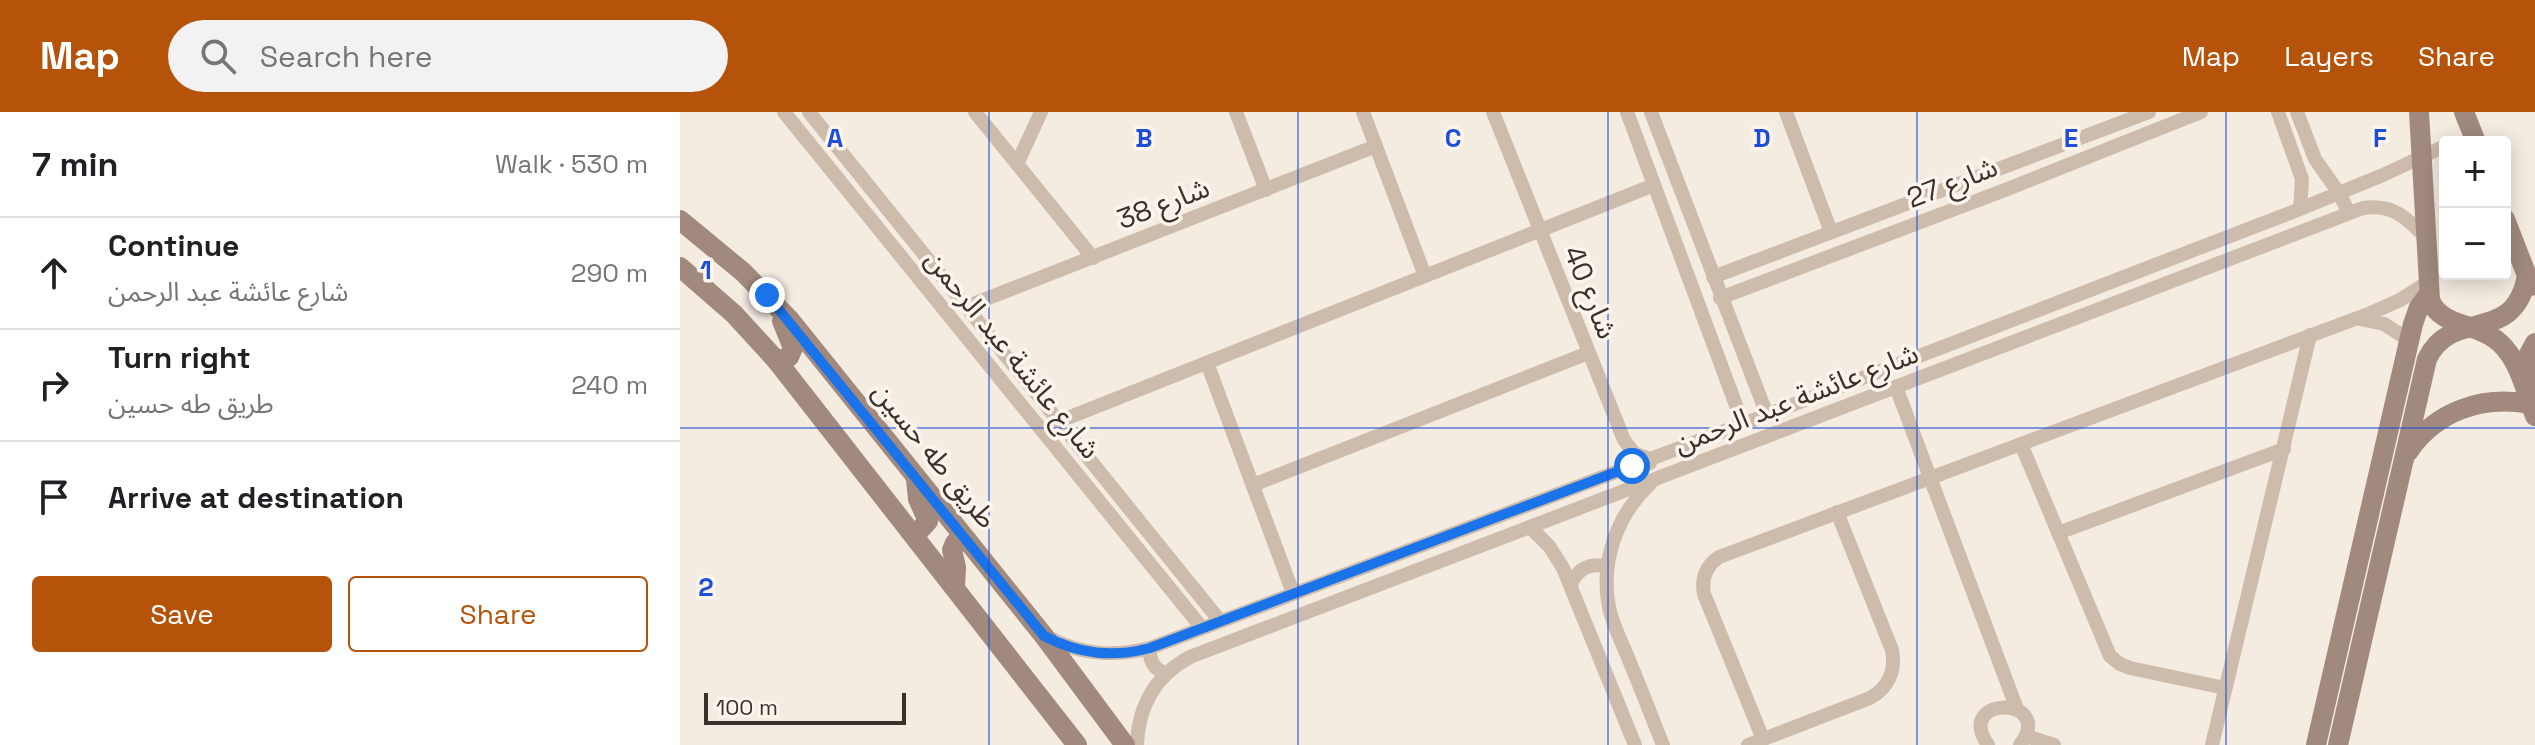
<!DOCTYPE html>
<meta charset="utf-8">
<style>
:root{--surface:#fff;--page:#f2f2f2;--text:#202124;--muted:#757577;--line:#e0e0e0;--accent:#b45309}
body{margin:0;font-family:"Space Grotesk","Noto Sans Arabic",sans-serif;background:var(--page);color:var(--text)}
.controls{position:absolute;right:24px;top:24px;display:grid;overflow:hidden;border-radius:8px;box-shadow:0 4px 20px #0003}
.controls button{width:72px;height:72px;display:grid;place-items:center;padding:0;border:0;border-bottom:2px solid var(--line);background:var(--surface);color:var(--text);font:40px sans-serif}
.scale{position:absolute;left:24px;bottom:20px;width:202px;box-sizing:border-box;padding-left:8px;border:4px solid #3b302b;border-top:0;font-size:22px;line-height:28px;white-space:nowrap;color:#3b302b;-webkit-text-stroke:6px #fbf5ee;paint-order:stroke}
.stop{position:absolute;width:24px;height:24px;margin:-18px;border:6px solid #1a73e8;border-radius:50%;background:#fff}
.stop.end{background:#1a73e8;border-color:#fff;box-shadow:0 2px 8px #0008}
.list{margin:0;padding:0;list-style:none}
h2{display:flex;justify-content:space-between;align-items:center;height:104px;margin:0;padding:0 32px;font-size:34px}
h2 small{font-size:26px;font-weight:400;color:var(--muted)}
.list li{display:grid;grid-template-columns:52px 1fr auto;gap:24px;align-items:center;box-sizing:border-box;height:112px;padding:0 32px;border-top:2px solid var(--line)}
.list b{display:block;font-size:30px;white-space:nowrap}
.list p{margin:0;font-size:26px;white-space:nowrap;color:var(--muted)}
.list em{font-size:26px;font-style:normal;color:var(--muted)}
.actions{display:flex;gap:16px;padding:24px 32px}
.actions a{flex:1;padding:18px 0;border:2px solid var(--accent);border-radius:8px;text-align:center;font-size:28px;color:var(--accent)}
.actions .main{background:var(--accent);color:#fff}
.icon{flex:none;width:44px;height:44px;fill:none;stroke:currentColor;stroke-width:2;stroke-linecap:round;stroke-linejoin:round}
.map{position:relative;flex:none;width:1855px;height:633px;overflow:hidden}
header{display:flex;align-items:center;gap:48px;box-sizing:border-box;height:112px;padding:0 40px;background:var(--accent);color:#fff}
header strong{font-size:38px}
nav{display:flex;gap:44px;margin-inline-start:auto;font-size:28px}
.search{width:560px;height:72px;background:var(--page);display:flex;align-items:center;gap:20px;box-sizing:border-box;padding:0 28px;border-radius:44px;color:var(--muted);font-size:30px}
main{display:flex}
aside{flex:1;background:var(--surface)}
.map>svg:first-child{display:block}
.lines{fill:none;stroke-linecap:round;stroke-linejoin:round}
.street{stroke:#cdbbac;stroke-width:14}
.secondary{stroke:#a18a7d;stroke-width:20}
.route{stroke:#1a73e8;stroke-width:10}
.grid{fill:none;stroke:#1d4ed8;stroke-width:2;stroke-opacity:0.55}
.labels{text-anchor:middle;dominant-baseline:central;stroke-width:7;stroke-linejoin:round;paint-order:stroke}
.street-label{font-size:28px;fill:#3b302b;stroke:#fbf5ee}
.grid-label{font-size:26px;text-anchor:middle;font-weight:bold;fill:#1d4ed8;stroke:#fbf5ee;stroke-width:7;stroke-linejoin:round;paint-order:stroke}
</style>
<header>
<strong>Map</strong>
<div class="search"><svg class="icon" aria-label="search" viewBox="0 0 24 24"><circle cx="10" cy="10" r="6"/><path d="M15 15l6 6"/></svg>Search here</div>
<nav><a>Map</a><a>Layers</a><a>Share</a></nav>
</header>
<main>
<aside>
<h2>7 min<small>Walk · 530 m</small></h2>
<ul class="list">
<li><svg class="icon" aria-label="ahead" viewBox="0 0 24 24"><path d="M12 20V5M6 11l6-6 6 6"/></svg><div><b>Continue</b><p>شارع عائشة عبد الرحمن</p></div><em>290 m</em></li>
<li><svg class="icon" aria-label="right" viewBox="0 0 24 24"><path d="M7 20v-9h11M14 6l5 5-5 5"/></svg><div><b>Turn right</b><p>طريق طه حسين</p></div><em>240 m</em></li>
<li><svg class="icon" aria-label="arrive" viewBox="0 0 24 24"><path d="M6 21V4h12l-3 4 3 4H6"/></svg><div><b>Arrive at destination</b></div></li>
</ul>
<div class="actions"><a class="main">Save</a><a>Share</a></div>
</aside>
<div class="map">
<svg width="1855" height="633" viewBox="0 0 1855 633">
<rect width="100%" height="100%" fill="#f4ebe1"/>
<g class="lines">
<g class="street">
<polyline points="104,0 522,516"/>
<polyline points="129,0 540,509"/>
<polyline points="295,0 413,146"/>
<polyline points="556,0 586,78"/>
<polyline points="683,0 745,164"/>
<polyline points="813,0 944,328 954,341 969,347 970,351"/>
<polyline points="947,0 1063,312"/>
<polyline points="971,0 1087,303"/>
<polyline points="1106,0 1151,120"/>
<polyline points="1598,0 1622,67 1620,97"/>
<polyline points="1617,0 1635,47 1659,81 1669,101"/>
<polyline points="337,52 361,0"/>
<polyline points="1033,165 1469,0"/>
<polyline points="1040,186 1325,78 1521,0"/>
<polyline points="288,194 696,34"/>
<polyline points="1680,207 1704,212 1729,228"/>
<polyline points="527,251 613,481"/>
<polyline points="1216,275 1337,597"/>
<polyline points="380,309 974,73"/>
<polyline points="1341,332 1430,544 1440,552 1450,556 1545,576"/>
<path d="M970,372C937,403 920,450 929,495C933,515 944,534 951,553C962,579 972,606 983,633"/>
<polyline points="573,373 908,241"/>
<polyline points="850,415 869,434 883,456 955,633"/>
<polyline points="1378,421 1604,337"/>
<path d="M891,472C898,456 911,450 928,455"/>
<path d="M367,525C401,543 434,545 470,536L1063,312L1620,97L1703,63L1765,34"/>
<path d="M470,536C469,549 474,558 486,561"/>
<polyline points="1346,624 1374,633"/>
<path d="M1083,627L1024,482C1021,466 1026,454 1039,445L1691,201L1720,188L1748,170"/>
<path d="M457,633C458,594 476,563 510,545L1683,96C1713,92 1726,105 1746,126"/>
<path d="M1068,633L1190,586C1208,576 1216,559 1212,538L1157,400"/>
<path d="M1308,633C1273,582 1377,584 1340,633"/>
<polyline points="1532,633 1630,223"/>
</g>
<g class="secondary">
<path d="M1739,0L1750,188C1761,216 1799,210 1821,232C1840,250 1846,281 1855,304"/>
<polyline points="1784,0 1796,30"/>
<polyline points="1825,107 1851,174"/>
<polyline points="0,108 63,160 110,208 364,524 445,633"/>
<polyline points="0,155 54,202 97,249 397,633"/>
<polyline points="97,249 109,245 113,236 102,209"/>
<path d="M1728,340C1756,299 1802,283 1850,292L1848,244L1855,231"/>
<polyline points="230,419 239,419 248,409 238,387 236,368"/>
<polyline points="275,476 276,455 272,438 275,431 287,428"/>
<polyline points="1636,633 1733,212 1739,195 1749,182"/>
<path d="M1658,633L1747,247C1772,194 1835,235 1847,163"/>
</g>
</g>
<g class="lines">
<path class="route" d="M87,183L364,524C399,542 432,546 470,536L952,354"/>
</g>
<path class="grid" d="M309,0V633M618,0V633M928,0V633M1237,0V633M1546,0V633M0,316H1855"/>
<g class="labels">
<g class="street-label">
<text transform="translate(1272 70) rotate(-21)">شارع 27</text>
<text transform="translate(483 91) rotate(-21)">شارع 38</text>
<text transform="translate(911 180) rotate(68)">شارع 40</text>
<text transform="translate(333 242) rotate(51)">شارع عائشة عبد الرحمن</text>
<text transform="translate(1116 286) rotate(-21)">شارع عائشة عبد الرحمن</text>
<text transform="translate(255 343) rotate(51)">طريق طه حسين</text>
</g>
</g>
<g class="grid-label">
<text x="155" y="35">A</text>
<text x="464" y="35">B</text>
<text x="773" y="35">C</text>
<text x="1082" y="35">D</text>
<text x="1391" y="35">E</text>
<text x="1700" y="35">F</text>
<text x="26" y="167">1</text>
<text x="26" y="484">2</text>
</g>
</svg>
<div class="controls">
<button>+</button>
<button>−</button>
</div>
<div class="scale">100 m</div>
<div class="stop" style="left:952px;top:354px"></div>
<div class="stop end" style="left:87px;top:183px"></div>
</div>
</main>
